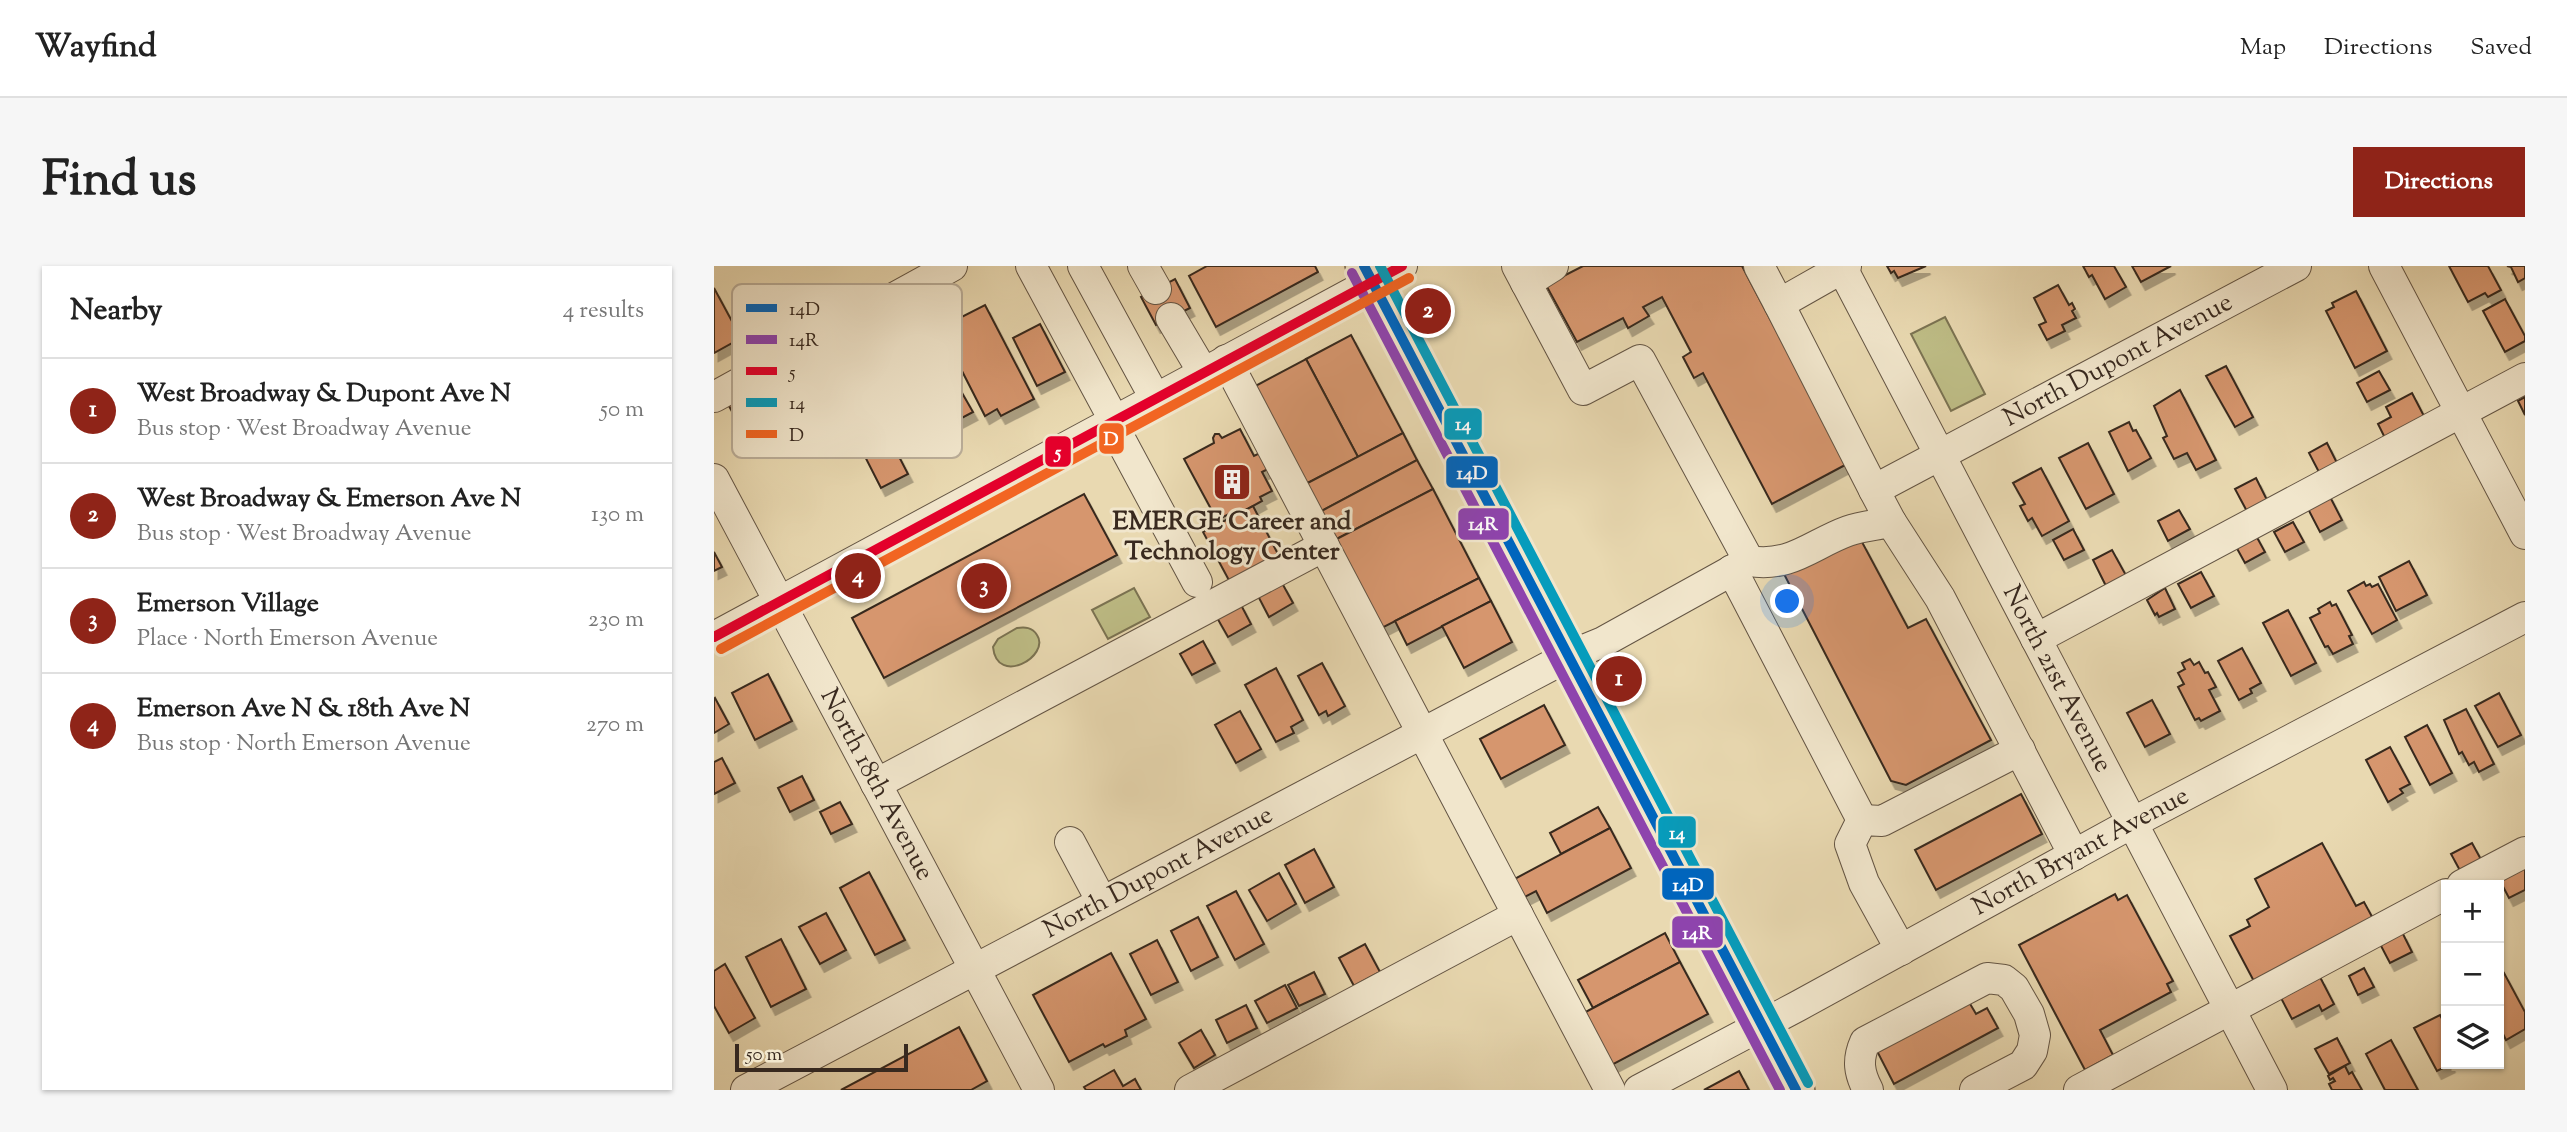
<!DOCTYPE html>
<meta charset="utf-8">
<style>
:root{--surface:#fff;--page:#f6f6f6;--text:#222;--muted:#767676;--line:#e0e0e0;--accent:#8f2418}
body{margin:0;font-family:"Sorts Mill Goudy",serif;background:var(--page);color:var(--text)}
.controls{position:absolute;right:21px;bottom:21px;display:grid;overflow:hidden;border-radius:0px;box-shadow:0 2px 5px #0004}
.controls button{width:63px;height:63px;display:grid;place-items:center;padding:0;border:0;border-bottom:2px solid var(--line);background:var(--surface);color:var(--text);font:35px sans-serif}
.scale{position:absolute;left:21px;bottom:18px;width:173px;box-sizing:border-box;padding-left:7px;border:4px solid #38291f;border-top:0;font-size:19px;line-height:24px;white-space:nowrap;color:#38291f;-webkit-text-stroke:5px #f1e6cc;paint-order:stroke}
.you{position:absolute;left:1074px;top:336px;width:24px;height:24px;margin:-18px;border:5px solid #fff;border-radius:50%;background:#1a73e8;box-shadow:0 0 0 10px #1a73e833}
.badge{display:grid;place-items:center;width:46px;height:46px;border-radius:50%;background:var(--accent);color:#fff;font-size:23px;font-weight:700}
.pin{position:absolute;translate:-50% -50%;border:4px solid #fff;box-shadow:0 2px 7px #0006}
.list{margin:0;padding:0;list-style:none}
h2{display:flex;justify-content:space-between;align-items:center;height:91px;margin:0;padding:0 28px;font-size:30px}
h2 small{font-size:23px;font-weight:400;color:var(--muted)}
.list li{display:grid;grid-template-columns:46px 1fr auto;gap:21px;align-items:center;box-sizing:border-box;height:105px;padding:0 28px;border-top:2px solid var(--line)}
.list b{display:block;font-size:26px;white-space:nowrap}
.list p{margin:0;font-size:23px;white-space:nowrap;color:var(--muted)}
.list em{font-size:23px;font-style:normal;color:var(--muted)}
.icon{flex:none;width:38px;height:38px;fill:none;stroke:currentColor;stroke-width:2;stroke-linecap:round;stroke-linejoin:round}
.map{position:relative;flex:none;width:1811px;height:824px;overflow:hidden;border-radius:0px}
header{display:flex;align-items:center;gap:42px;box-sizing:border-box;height:98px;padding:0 35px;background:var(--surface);border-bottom:2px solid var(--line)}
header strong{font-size:33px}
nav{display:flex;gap:38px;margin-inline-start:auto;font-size:24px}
.intro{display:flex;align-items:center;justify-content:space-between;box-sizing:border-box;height:168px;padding:0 42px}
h1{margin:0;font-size:49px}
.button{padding:18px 32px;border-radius:0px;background:var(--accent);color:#fff;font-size:24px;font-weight:700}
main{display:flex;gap:42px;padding:0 42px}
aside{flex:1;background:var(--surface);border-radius:0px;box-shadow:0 2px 5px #0004}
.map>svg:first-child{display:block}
.green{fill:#bebd86;stroke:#7b7352;stroke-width:2}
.building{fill:#d6966e;stroke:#38291f;stroke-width:2;filter:url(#shadow)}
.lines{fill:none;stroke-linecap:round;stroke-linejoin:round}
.minor-casing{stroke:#645544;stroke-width:32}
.major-casing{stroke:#38291f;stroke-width:39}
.minor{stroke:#f1e6cc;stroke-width:30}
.major{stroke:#e9d9b1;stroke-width:37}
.bus-1-casing{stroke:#f1e6cc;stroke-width:16}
.bus-2-casing{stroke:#f1e6cc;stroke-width:16}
.bus-3-casing{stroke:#f1e6cc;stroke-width:16}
.bus-4-casing{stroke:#f1e6cc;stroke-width:16}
.bus-5-casing{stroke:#f1e6cc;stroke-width:16}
.bus-1{stroke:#0065bd;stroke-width:10}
.bus-2{stroke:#8e44ad;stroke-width:10}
.bus-3{stroke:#e4002b;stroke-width:10}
.bus-4{stroke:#069cbc;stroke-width:10}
.bus-5{stroke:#f26522;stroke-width:10}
.labels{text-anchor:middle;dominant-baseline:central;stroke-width:6;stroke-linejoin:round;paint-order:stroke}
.street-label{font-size:26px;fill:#38291f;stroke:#f1e6cc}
.poi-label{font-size:26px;font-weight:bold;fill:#38291f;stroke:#f1e6cc}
.key{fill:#f1e6cc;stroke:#baad98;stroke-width:2}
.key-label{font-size:19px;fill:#38291f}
.line-badge{stroke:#f1e6cc;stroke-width:2.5}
.badge-label{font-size:19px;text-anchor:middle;font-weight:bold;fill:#fff}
</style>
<header>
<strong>Wayfind</strong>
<nav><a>Map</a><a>Directions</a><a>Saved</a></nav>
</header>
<div class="intro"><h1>Find us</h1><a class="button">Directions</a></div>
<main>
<aside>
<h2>Nearby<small>4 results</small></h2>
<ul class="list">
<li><span class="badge">1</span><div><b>West Broadway &amp; Dupont Ave N</b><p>Bus stop · West Broadway Avenue</p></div><em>50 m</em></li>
<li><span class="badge">2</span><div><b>West Broadway &amp; Emerson Ave N</b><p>Bus stop · West Broadway Avenue</p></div><em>130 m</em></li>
<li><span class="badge">3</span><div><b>Emerson Village</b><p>Place · North Emerson Avenue</p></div><em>230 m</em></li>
<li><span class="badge">4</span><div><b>Emerson Ave N &amp; 18th Ave N</b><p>Bus stop · North Emerson Avenue</p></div><em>270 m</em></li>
</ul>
</aside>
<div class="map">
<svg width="1811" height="824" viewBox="0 0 1811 824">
<defs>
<filter id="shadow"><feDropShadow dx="4.5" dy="8" stdDeviation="0" flood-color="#0004"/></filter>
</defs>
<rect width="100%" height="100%" fill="#e9d9b1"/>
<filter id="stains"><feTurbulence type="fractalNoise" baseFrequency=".00286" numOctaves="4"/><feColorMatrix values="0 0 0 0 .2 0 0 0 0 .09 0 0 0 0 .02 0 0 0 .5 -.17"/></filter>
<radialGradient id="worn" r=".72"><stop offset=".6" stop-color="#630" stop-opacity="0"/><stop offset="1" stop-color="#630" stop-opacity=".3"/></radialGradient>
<g class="green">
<polygon points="1231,51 1271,128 1237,145 1197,68"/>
<polygon points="420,322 436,351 394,373 378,344"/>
<path d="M303,362C311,361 318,361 323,369C337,390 283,421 279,381L284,373Z"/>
</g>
<g class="building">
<polygon points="493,0 601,0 604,6 502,61 475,10"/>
<polygon points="869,0 1028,0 1133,198 1058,238 989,107 980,112 969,91 977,86 948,31 929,41 935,50 914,62 909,52 863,76 832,19"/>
<polygon points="1173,0 1212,0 1184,12 1180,5 1177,7"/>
<polygon points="1369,0 1400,0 1412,21 1391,33 1378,9 1375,11"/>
<polygon points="1418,0 1457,0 1427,16"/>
<polygon points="1735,0 1774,0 1787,24 1774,31 1771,27 1754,36"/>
<polygon points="1793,0 1811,0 1811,12 1804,16 1797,1"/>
<polygon points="461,13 476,42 442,59 427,31"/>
<polygon points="1344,19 1355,39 1358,37 1361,43 1358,45 1362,52 1348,59 1351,65 1333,74 1325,59 1332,56 1320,32"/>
<polygon points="0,22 27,72 0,87"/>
<polygon points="1642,25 1673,85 1641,102 1612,45 1620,41 1618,37"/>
<polygon points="1791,33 1811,70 1811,75 1791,86 1769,45"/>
<polygon points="271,39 320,133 287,150 283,143 271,150 226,62"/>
<polygon points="326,58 351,106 323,120 299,72"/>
<polygon points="637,69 689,167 644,191 592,93"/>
<polygon points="592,93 644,191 586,221 534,124"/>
<polygon points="1512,100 1539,151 1521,161 1492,110"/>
<polygon points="1665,105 1676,124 1653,136 1643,117"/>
<polygon points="236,106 259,146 231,161 209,120"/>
<polygon points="39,116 55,145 26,160 10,131"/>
<polygon points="1466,124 1502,194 1482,204 1473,187 1460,193 1449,172 1453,170 1440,140"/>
<polygon points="1698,127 1712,154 1672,174 1664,158 1677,151 1672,141"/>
<polygon points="1811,131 1811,149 1804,135"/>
<polygon points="165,152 194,208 167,222 138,165"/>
<polygon points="1415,156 1419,165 1422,164 1437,192 1414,205 1395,166"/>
<polygon points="526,163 540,190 550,185 554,203 548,206 558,225 546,231 548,235 519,251 517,247 503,254 470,193 500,177 499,172 501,168 505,168 508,172"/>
<polygon points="689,167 703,194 600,249 586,221"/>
<polygon points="1374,177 1400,228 1372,243 1345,192"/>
<polygon points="1613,177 1624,199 1606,208 1595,187"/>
<polygon points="703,194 719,223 615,277 600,249"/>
<polygon points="1327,202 1355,255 1328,270 1318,252 1314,255 1306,240 1311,238 1299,217"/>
<polygon points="1542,212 1555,238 1535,249 1521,223"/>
<polygon points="719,223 765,312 662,365 615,277"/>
<polygon points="1614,227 1628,254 1606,266 1592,239"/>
<polygon points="370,228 403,289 170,412 138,352"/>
<polygon points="539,240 566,292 517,318 489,266"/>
<polygon points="1465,244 1476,263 1454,275 1444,255"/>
<polygon points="1579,256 1590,276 1571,286 1560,266"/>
<polygon points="1359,263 1370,284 1350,294 1339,274"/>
<polygon points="1540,266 1551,286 1531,297 1520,277"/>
<polygon points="1142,274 1148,276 1194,362 1212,353 1277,474 1192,519 1177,515 1070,308"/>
<polygon points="1398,284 1414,313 1394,324 1379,294"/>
<polygon points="0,286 8,301 0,305"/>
<polygon points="1695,295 1713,329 1682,345 1665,311"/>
<polygon points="1487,306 1500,330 1477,342 1464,318"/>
<polygon points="765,312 777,335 693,379 681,355"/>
<polygon points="1650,316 1652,320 1656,318 1658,321 1664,318 1683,354 1658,368 1634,325"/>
<polygon points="568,317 579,337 555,351 544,330"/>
<polygon points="1451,322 1461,343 1445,351 1443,347 1441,349 1433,334"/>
<polygon points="777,335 798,376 750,402 728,360"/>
<polygon points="1616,336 1618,340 1622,338 1638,369 1635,370 1639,378 1619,388 1614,380 1611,381 1596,352 1606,347 1604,343"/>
<polygon points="526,337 537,358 514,371 502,350"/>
<polygon points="1574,344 1602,397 1577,410 1549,357"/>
<polygon points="489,375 501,397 478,409 466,388"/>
<polygon points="1528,382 1547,417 1536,423 1538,427 1525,434 1504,395"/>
<polygon points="1476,393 1480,399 1485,396 1491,407 1494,406 1502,421 1495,424 1506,445 1487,455 1485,452 1481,454 1464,421 1470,418 1464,407 1471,403 1468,397"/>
<polygon points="608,397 631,440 614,450 612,445 605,449 584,410"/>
<polygon points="562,402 589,454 577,461 580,467 562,476 531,419"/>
<polygon points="54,408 78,455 41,474 18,427"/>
<polygon points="1785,427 1807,469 1784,481 1761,440"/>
<polygon points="1,432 15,458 0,467 0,433"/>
<polygon points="1438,434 1456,468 1431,481 1413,447"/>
<polygon points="830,439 851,479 787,513 766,473"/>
<polygon points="1752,443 1780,498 1765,506 1760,496 1755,499 1748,486 1745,488 1730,454"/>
<polygon points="526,445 547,483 522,497 501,459"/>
<polygon points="1713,459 1738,507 1716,519 1691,471"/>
<polygon points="1676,481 1696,518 1686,523 1689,527 1674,536 1652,494"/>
<polygon points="8,492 21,517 0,528 0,496"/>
<polygon points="88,510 100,534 76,546 64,522"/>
<polygon points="1307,528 1328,568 1222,624 1201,584"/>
<polygon points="126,536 138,558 117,568 106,546"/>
<polygon points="884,541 896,562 847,588 836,567"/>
<polygon points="896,562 917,602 833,647 822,625 805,634 795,616"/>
<polygon points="1608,577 1642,640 1650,636 1662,658 1543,721 1516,670 1536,660 1533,654 1555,641 1541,613"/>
<polygon points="1758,577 1770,599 1749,610 1737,588"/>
<polygon points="600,583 620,621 591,637 571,599"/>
<polygon points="1811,595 1811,624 1795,632 1783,609"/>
<polygon points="155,606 191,674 161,689 126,622"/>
<polygon points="565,607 582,638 553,655 535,624"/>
<polygon points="522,625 550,678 521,694 493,640"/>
<polygon points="1401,628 1404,634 1413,629 1459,715 1453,718 1457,726 1386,764 1399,789 1371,804 1305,679"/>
<polygon points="112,647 132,684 106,698 85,661"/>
<polygon points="484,651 504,691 477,705 457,665"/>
<polygon points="1688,666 1698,686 1676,697 1666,678"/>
<polygon points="951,667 966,696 879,742 864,714"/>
<polygon points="67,673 92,723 57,741 32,691"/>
<polygon points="443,674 464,716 437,729 416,688"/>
<polygon points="651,678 666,706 640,720 625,692"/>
<polygon points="397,687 432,753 411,764 413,770 391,781 389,778 355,796 319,729"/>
<polygon points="966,696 994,748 892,802 864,750"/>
<polygon points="11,698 41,752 15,767 0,740 0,705"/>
<polygon points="1650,702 1660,721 1644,729 1635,710"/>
<polygon points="600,706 611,728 585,740 574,719"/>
<polygon points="1790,707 1811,746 1811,763 1792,774 1785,760 1785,710"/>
<polygon points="1606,711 1620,738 1608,745 1605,739 1578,753 1567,732"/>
<polygon points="571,719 583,742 553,757 541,735"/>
<polygon points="1255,736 1262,748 1273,742 1284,762 1180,818 1163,785"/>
<polygon points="532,739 543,762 513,777 502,754"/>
<polygon points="1726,749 1732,760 1732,798 1737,798 1723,805 1700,762"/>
<polygon points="245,761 273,815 257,824 127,824"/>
<polygon points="487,764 501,789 480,802 465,777"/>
<polygon points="1623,772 1636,797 1615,808 1601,783"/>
<polygon points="1677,774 1704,824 1671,824 1652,788"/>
<polygon points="1631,800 1635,808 1638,806 1648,824 1618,824 1615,818 1621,815 1619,812 1616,814 1614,810"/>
<polygon points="400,804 409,820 421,813 427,824 372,824 370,821"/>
<polygon points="1025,805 1035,824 990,824"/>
</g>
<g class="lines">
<g class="minor-casing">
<g id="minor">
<polyline points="317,0 400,154"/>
<polyline points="369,0 441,132"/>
<polyline points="429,0 442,23"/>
<polyline points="1045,0 1065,38"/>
<path id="s1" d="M1127,0L1558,824"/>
<polyline points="1132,0 1065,38 1160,224"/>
<polyline points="1670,0 1811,268"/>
<polyline points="812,17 839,0"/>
<polyline points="457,52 489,106"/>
<polyline points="512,94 896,824"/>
<polyline points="0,131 238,0"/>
<polyline points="397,156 483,316"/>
<path id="s2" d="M0,213L325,824"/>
<polyline points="1177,256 1226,332 1360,589"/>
<path id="s3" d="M1035,295C1077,302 1098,278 1134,265C1147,260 1164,259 1177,256L1160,224L1582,0"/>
<polyline points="1018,304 1148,554"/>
<polyline points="0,371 688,0"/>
<polyline points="1322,373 1811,112"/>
<polyline points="162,518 610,280"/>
<polyline points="356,576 388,636"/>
<polyline points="1748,619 1811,586"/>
<polyline points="1187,684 1150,617 1136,578 1148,554 1168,555 1306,484"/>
<path id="s4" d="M32,824L855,390L889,376L1035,295L926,94L869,124L803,0"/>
<polyline points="476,824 804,649"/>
<path id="s5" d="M925,824L1084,740L1418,557L1811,351"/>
<path d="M1154,824C1145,807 1143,794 1151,776L1273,712L1290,714L1300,722L1315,748L1321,769L1318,785L1309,799L1261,824"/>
<polyline points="1365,824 1732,628"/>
</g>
</g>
<g class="major-casing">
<polyline id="major" points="650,0 1082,824"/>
</g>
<use href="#minor" class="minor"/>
<use href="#major" class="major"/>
<g class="bus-1-casing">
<polyline id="bus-1" points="650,0 1082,824"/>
</g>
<g class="bus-2-casing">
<polyline id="bus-2" points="638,7 1066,824"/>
</g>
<g class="bus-3-casing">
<polyline id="bus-3" points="0,371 688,0"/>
</g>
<g class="bus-4-casing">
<polyline id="bus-4" points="666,0 1094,817"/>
</g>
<g class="bus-5-casing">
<polyline id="bus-5" points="7,383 695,12"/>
</g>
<use href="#bus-1" class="bus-1"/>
<use href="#bus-2" class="bus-2"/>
<use href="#bus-3" class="bus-3"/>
<use href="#bus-4" class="bus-4"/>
<use href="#bus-5" class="bus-5"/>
</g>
<defs>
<g id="building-square" transform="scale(2.0125)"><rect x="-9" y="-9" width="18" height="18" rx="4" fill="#8f2418" stroke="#f1e6cc"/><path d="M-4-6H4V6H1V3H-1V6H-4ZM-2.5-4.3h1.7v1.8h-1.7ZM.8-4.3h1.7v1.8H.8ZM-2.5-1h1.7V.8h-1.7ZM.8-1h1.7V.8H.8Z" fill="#fff"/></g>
</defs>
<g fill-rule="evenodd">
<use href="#building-square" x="518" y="216"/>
</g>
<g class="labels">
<g class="street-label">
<text stroke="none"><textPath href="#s3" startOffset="462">North Dupont Avenue</textPath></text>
<text stroke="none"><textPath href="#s1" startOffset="466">North 21st Avenue</textPath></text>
<text stroke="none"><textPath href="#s2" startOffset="346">North 18th Avenue</textPath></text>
<text stroke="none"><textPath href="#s5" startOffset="502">North Bryant Avenue</textPath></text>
<text stroke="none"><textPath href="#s4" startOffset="466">North Dupont Avenue</textPath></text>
</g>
<g class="poi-label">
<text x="518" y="256">EMERGE Career and<tspan x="518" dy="30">Technology Center</tspan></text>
</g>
</g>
<rect x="18" y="18" width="230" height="174" rx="10" class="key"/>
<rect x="32" y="38" width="31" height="8" fill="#0065bd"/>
<rect x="32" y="69" width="31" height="9" fill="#8e44ad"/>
<rect x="32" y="101" width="31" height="8" fill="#e4002b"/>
<rect x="32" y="132" width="31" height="9" fill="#069cbc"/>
<rect x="32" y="164" width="31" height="8" fill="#f26522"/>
<g class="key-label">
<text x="75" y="49">14D</text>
<text x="75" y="80">14R</text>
<text x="75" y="112">5</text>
<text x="75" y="143">14</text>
<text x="75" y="175">D</text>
</g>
<g class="line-badge">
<rect x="729" y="141" width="40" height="34" rx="7" fill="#069cbc"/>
<rect x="384" y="156" width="27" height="33" rx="7" fill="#f26522"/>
<rect x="330" y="169" width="28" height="33" rx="7" fill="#e4002b"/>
<rect x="731" y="189" width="54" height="34" rx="7" fill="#0065bd"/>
<rect x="743" y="241" width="53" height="34" rx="7" fill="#8e44ad"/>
<rect x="943" y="549" width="40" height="34" rx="7" fill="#069cbc"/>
<rect x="947" y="601" width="54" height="34" rx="7" fill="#0065bd"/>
<rect x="957" y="649" width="53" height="34" rx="7" fill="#8e44ad"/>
</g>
<g class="badge-label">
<text x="749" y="164">14</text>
<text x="397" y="179">D</text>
<text x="344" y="192">5</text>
<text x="758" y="213">14D</text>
<text x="769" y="264">14R</text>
<text x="963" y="573">14</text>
<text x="974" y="625">14D</text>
<text x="983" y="673">14R</text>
</g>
<rect width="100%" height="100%" filter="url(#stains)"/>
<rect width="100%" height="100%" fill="url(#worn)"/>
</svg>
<div class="controls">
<button>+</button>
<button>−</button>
<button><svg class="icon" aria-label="layers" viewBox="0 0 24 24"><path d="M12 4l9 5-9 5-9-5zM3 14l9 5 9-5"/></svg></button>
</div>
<div class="scale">50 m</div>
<div class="you"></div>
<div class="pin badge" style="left:905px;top:413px">1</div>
<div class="pin badge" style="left:714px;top:45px">2</div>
<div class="pin badge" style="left:270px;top:320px">3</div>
<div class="pin badge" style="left:144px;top:310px">4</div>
</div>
</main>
